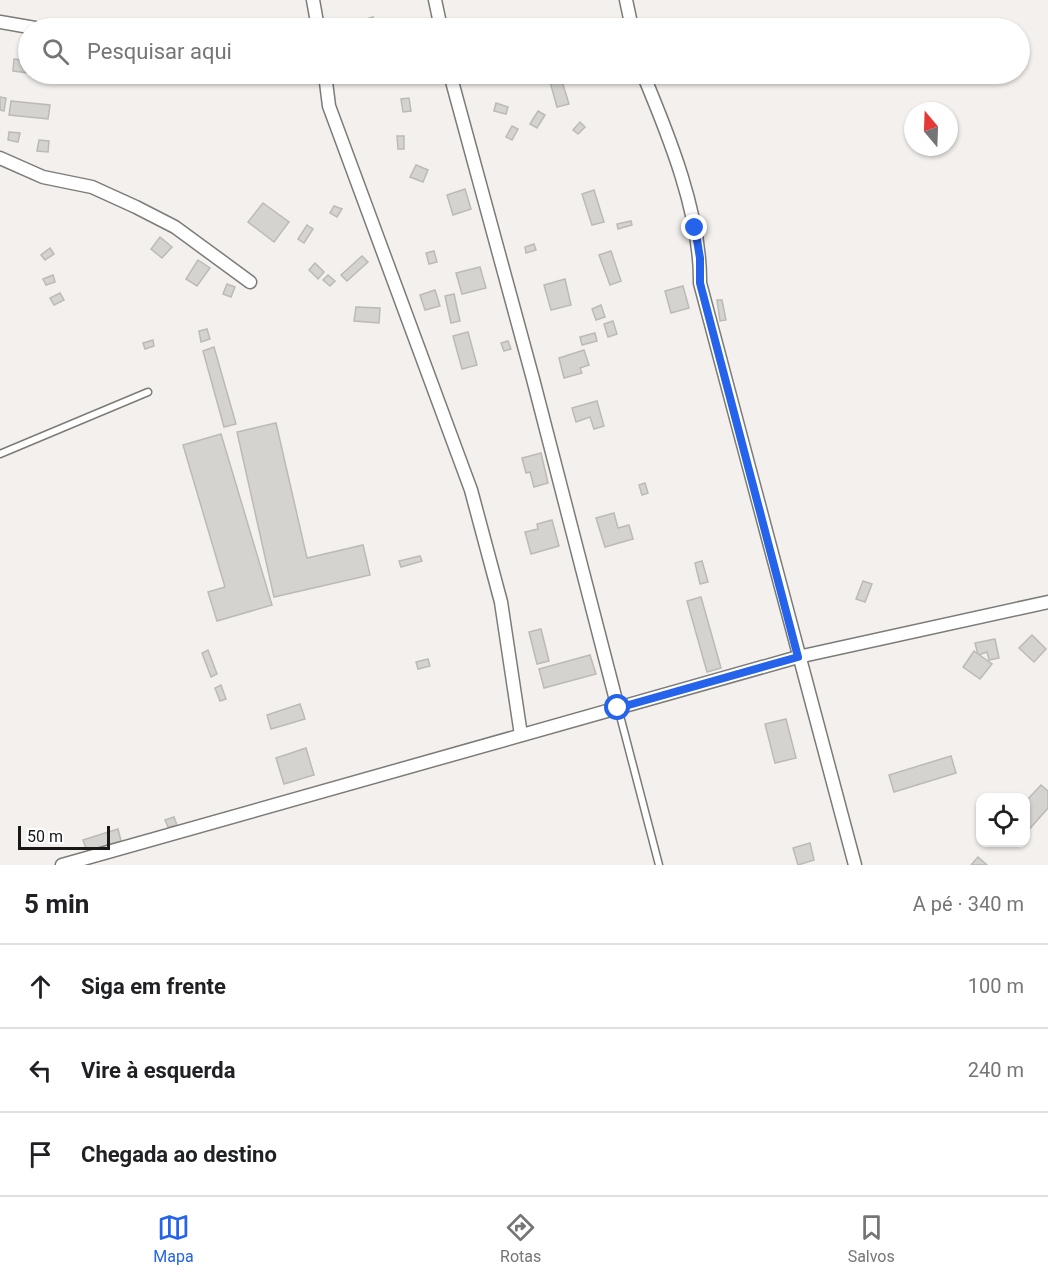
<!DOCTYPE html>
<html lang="pt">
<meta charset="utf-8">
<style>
:root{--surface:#fff;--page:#f2f2f2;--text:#202124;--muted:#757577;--line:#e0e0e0;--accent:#2563eb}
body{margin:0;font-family:Roboto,sans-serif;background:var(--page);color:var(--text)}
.controls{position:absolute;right:18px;bottom:18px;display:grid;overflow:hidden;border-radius:12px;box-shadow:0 2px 4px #0004}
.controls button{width:54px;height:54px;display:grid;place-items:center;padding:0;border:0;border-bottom:2px solid var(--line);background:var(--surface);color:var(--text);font:30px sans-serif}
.compass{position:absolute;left:904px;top:102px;width:54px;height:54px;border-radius:50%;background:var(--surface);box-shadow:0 2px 4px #0004;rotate:341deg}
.scale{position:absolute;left:18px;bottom:15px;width:92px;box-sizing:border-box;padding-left:6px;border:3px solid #191817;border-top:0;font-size:16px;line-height:21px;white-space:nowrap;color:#191817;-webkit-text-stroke:4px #fff;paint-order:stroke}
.stop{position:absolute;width:18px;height:18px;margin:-14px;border:4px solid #2563eb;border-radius:50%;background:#fff}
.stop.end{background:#2563eb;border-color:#fff;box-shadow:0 2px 6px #0008}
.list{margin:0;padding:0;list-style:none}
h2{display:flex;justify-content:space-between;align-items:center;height:78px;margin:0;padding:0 24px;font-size:26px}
h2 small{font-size:20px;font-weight:400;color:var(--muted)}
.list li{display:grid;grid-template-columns:39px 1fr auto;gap:18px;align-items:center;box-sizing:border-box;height:84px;padding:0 24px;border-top:2px solid var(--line)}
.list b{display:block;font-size:22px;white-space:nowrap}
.list em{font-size:20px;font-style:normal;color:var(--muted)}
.icon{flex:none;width:33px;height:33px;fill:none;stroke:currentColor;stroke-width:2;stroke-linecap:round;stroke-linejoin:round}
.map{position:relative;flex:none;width:1048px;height:865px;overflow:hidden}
.search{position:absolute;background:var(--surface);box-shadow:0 2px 4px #0004;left:18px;right:18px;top:18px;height:66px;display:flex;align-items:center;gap:15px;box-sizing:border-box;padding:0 21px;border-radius:33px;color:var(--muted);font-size:22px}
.sheet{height:330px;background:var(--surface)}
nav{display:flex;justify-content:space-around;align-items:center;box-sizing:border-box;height:84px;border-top:2px solid var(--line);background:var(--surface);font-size:16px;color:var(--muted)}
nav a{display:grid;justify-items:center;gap:3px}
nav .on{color:var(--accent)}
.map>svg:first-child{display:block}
.building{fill:#d5d3d0;stroke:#bcbab7;stroke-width:1.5}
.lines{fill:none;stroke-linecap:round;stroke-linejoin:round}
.lane-casing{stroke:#7d7b78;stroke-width:9}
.street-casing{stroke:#7d7b78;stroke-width:15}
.lane{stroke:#fff;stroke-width:6}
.street{stroke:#fff;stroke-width:12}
.route{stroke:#2563eb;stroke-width:8}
</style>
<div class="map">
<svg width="1048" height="865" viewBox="0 0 1048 865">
<rect width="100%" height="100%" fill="#f3f0ed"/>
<g class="building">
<polygon points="373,17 376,26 362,28 360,21"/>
<polygon points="473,21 482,25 480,28 469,28"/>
<polygon points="177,22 192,28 174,28"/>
<polygon points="14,59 28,61 28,73 13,71"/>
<polygon points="561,78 569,104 557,107 550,82"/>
<polygon points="0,97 6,98 4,111 0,110"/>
<polygon points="409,98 411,111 403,112 401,99"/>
<polygon points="11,101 50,105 48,119 9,115"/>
<polygon points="496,103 508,107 506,114 494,111"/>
<polygon points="538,111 545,115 537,128 530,124"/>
<polygon points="580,122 585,127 578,134 573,130"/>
<polygon points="512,126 518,129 512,140 506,137"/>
<polygon points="9,132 20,133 18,142 8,140"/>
<polygon points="397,136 404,136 404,149 398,149"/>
<polygon points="39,140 49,141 48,152 37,151"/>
<polygon points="416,165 428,170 423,182 410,177"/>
<polygon points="465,189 471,209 453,215 447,195"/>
<polygon points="594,190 604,222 592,225 582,194"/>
<polygon points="263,203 289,222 274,242 248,222"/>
<polygon points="334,206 342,209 337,217 330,213"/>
<polygon points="631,221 632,225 618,229 617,224"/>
<polygon points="307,225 313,229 304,243 298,239"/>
<polygon points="160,237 172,247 162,258 151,249"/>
<polygon points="534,244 536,250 526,253 525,247"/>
<polygon points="50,248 54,254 45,260 41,255"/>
<polygon points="434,251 437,262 429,264 426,253"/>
<polygon points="611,251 621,281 610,285 599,255"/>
<polygon points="362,256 368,262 347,281 341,275"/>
<polygon points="198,260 210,268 197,286 186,279"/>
<polygon points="315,263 324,272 318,279 309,270"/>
<polygon points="480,267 486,288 462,294 456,273"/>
<polygon points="53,275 55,282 46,285 43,279"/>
<polygon points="328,275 335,281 330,286 323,280"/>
<polygon points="565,279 571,305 551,310 544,285"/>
<polygon points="227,284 235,287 231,297 223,294"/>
<polygon points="683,286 689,308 671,313 665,291"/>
<polygon points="435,290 440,306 425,310 420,295"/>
<polygon points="60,293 64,300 54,305 50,298"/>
<polygon points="454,294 460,321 451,323 445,296"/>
<polygon points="717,300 722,300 726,320 720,321"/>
<polygon points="601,305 605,317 596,320 592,309"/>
<polygon points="356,307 380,308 379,323 354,321"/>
<polygon points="613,321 617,334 608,337 604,324"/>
<polygon points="207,329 210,339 201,342 199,331"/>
<polygon points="468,332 477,365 462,369 453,336"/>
<polygon points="595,333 597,341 582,345 580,337"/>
<polygon points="153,340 154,346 145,349 143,343"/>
<polygon points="508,341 511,349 504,351 501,343"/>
<polygon points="214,347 236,424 224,427 203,351"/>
<polygon points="584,350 589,365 580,368 582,373 564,378 559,358"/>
<polygon points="597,401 604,426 594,429 590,417 576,422 572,408"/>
<polygon points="276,423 307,558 363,545 370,575 274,597 237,432"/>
<polygon points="221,434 272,605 217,621 208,592 225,587 183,445"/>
<polygon points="541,453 548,483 534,487 530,472 526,473 522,458"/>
<polygon points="645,483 648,493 642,495 639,485"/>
<polygon points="614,513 618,528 629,525 633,539 605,547 596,518"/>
<polygon points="552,520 559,546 531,554 525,532 538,529 537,524"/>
<polygon points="420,556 422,561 401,567 399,561"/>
<polygon points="702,561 708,582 700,584 695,563"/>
<polygon points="863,581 872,584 865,602 856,599"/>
<polygon points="701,597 721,668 707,672 687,601"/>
<polygon points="541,629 549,661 537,664 529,632"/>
<polygon points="1032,635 1046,649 1034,662 1019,648"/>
<polygon points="995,639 999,658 989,660 987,652 978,655 975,643"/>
<polygon points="208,650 217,674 211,677 202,653"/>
<polygon points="974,651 992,664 980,679 963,667"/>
<polygon points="590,655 596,674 544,688 539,669"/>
<polygon points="428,659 430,666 418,669 416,662"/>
<polygon points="221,685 226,699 220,701 215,688"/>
<polygon points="300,704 305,719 271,729 267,715"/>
<polygon points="786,719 796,758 775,763 765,724"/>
<polygon points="306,748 314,775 284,784 276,758"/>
<polygon points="951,756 956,773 894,792 889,775"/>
<polygon points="1041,785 1048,791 1048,808 1026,833 1026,801"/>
<polygon points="174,817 177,825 168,827 165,820"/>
<polygon points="118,829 121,841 87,851 83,840"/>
<polygon points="810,843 814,860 798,865 793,848"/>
<polygon points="978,857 987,865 971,865"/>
</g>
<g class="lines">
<g class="lane-casing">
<g id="lane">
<polyline points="0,454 148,392"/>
<polyline points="618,708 659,865"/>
</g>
</g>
<g class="street-casing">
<g id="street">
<polyline points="313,0 318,28"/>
<polyline points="435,0 441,28"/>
<polyline points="626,0 632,28"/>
<polyline points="0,22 35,28"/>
<polyline points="325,74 329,106 471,490 501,602 521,735"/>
<polyline points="450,74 533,379 618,708"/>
<path d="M643,74C669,136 701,215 700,283L855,865"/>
<polyline points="0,158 43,177 92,187 136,207 175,227 250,282"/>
<polyline points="62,865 798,657 1048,602"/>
</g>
</g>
<use href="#lane" class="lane"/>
<use href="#street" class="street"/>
</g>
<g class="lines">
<polyline class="route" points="618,708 798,657 700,283 700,258 695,228"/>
</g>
</svg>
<div class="controls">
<button><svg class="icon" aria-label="locate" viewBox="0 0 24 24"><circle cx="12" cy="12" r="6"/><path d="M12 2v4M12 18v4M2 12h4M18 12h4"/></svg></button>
</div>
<svg class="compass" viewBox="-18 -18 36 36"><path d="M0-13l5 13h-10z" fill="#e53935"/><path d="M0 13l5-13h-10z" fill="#757577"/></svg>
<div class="scale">50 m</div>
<div class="stop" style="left:618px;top:708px"></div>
<div class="stop end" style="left:695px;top:228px"></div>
<div class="search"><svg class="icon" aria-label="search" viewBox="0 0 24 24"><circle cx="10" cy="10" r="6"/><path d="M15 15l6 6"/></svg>Pesquisar aqui</div>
</div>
<section class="sheet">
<h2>5 min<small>A pé · 340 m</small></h2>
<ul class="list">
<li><svg class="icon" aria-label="ahead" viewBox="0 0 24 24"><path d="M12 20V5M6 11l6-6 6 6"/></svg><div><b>Siga em frente</b></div><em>100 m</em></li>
<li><svg class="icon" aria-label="left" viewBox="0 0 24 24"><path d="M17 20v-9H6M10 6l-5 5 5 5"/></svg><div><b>Vire à esquerda</b></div><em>240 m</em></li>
<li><svg class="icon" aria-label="arrive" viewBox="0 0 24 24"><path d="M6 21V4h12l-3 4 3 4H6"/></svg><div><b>Chegada ao destino</b></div></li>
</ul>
</section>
<nav>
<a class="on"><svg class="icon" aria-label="map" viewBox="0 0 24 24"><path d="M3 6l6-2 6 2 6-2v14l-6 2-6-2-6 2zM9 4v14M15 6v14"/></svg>Mapa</a>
<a><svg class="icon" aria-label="directions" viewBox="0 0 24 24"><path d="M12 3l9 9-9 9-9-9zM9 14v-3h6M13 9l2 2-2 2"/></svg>Rotas</a>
<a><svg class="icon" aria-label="saved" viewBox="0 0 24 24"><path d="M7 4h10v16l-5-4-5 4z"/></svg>Salvos</a>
</nav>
